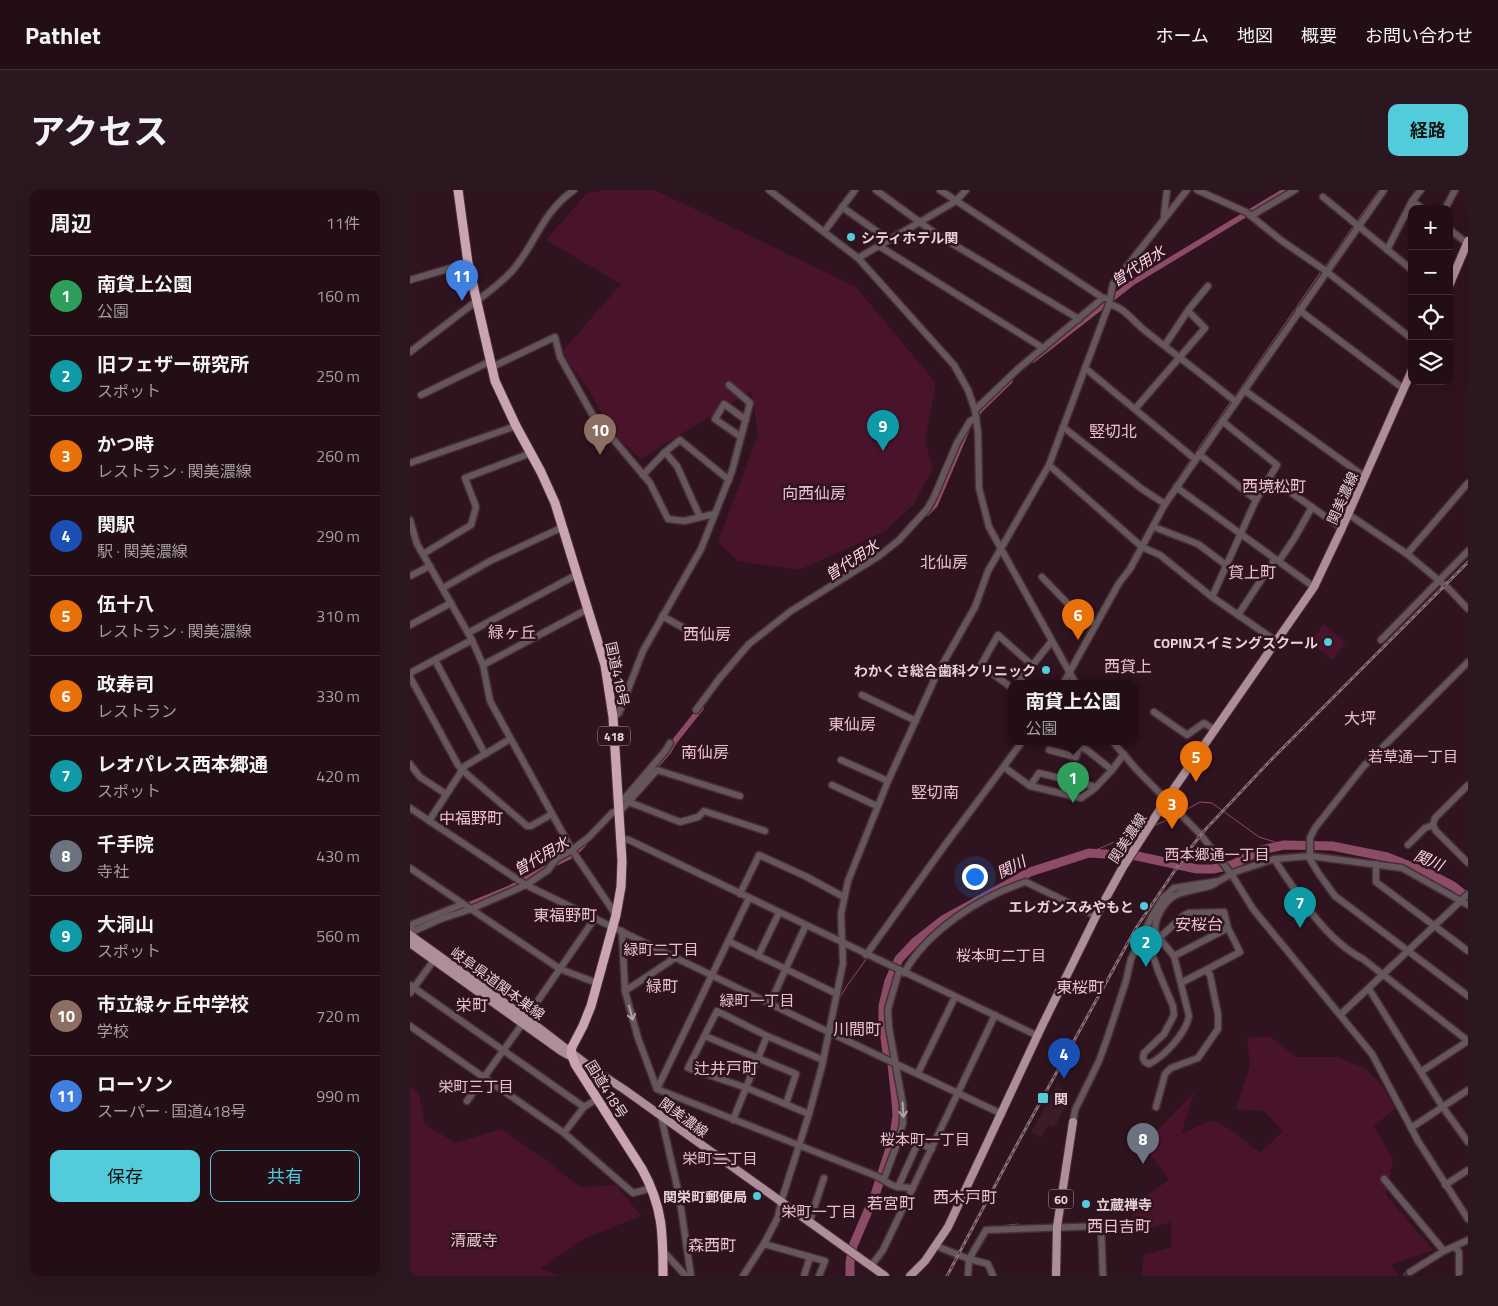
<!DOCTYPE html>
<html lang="ja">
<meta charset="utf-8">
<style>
:root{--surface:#230e16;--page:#2b171f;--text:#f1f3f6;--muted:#a39ca1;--line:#402e35;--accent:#52cbda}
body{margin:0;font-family:"Titillium Web","Noto Sans JP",sans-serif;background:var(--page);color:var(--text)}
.controls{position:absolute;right:15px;top:15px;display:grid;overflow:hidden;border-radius:10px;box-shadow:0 5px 20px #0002}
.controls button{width:45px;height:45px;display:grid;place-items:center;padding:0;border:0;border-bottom:1px solid var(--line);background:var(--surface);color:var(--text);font:25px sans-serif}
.you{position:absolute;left:564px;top:686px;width:18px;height:18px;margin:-12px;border:4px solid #fff;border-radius:50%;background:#1a73e8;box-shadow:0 0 0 8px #1a73e833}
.badge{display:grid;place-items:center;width:32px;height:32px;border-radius:50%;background:var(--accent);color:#fff;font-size:16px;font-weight:700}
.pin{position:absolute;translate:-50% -41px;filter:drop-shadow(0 1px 2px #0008)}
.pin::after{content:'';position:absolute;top:26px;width:18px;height:15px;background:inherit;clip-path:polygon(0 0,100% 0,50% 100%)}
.popup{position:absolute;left:598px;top:490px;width:130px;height:65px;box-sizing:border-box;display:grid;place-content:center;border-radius:10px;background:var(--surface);filter:drop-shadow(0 1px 4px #0005);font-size:16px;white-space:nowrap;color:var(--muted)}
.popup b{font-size:19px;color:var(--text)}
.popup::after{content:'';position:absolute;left:50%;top:100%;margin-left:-10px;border:10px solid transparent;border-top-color:var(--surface)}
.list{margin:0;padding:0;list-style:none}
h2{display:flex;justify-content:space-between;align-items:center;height:65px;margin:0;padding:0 20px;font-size:21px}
h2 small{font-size:16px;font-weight:400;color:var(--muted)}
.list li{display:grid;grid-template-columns:32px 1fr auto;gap:15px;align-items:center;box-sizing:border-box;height:80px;padding:0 20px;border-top:1px solid var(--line)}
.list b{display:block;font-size:19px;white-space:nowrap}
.list p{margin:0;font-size:16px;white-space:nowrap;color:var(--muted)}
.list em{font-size:16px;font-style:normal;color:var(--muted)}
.actions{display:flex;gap:10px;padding:15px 20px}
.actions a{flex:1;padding:11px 0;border:1px solid var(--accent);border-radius:10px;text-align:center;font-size:18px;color:var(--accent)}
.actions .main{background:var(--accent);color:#111}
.icon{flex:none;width:28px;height:28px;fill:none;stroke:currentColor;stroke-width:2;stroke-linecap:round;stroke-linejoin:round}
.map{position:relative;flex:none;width:1058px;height:1086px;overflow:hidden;border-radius:10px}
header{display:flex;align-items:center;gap:30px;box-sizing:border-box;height:70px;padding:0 25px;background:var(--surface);border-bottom:1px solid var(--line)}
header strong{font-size:24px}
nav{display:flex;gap:28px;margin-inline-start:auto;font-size:18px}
.intro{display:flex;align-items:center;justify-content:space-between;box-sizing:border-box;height:120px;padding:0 30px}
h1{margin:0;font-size:35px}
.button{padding:12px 22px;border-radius:10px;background:var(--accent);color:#111;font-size:18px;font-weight:700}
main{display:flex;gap:30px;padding:0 30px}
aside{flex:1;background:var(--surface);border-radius:10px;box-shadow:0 5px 20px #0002}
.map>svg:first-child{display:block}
.built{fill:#3d1a28}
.green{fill:#49132b}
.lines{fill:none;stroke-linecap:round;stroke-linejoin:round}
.stream{stroke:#8c4c65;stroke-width:1}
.canal{stroke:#8c4c65;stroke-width:5.5}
.river{stroke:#8c4c65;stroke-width:9}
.minor-tunnel{stroke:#4a303a;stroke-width:6;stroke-dasharray:6 3;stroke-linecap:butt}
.minor-casing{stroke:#492e38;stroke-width:9}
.major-casing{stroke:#492e38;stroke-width:10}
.highway-casing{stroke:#492e38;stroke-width:11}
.minor{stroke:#65565b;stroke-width:6}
.major{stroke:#ae8e98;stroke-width:8}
.highway{stroke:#caa4b1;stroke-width:9}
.rail-casing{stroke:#856d76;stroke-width:3}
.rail{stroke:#2f131e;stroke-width:1;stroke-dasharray:4;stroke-linecap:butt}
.oneway{stroke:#b2a0a6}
.poi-dot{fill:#52cbda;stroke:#2f131e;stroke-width:2}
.labels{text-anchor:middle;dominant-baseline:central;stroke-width:5;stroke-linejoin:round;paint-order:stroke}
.shield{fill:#2f131e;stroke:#af99a0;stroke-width:1}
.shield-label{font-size:12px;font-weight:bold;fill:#e6d2d8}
.poi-label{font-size:14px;font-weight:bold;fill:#e6d2d8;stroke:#2f131e;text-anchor:end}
.street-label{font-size:14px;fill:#e6d2d8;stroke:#2f131e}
.water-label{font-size:15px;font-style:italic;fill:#fed5e3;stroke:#2f131e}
.neighbourhood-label{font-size:15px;fill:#e8c0cd;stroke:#2f131e}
.quarter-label{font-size:16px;fill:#e8c0cd;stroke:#2f131e}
</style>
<header>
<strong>Pathlet</strong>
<nav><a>ホーム</a><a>地図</a><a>概要</a><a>お問い合わせ</a></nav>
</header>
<div class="intro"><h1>アクセス</h1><a class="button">経路</a></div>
<main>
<aside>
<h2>周辺<small>11件</small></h2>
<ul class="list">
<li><span class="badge" style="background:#2e9e5b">1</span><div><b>南貸上公園</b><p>公園</p></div><em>160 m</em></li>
<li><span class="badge" style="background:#0f9aa8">2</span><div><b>旧フェザー研究所</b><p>スポット</p></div><em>250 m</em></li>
<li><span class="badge" style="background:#e8710a">3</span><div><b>かつ時</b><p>レストラン · 関美濃線</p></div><em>260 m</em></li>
<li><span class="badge" style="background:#1a4fb4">4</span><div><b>関駅</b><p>駅 · 関美濃線</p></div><em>290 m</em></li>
<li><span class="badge" style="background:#e8710a">5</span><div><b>伍十八</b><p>レストラン · 関美濃線</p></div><em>310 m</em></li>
<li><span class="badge" style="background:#e8710a">6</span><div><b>政寿司</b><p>レストラン</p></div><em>330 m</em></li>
<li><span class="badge" style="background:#0f9aa8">7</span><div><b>レオパレス西本郷通</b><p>スポット</p></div><em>420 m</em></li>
<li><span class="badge" style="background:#6b7280">8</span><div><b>千手院</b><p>寺社</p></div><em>430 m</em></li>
<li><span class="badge" style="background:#0f9aa8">9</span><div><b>大洞山</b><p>スポット</p></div><em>560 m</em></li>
<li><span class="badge" style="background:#8d6e63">10</span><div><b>市立緑ヶ丘中学校</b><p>学校</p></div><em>720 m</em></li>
<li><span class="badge" style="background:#3f7fe0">11</span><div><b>ローソン</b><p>スーパー · 国道418号</p></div><em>990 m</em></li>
</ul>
<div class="actions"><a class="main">保存</a><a>共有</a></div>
</aside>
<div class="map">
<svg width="1058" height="1086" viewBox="0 0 1058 1086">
<rect width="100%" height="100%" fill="#2f131e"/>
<polygon class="built" points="647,896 660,905 660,908 644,938 638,935 631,947 621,942"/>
<g class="green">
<polygon points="193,0 245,0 446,97 526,193 515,251 523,277 504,314 474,342 389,380 328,371 308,352 348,244 341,201 231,269 202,243 179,200 151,163 211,94 136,50 177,3"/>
<polygon points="914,434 936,453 922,470 900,452"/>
<polygon points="859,846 886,867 927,867 955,878 971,894 986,918 964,936 983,969 976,1005 1023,1060 981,1075 989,1086 731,1086 734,1065 761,1057 761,1032 715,1045 728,1011 759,990 733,955 785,901 771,944 802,930 820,939 850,963 873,941 854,921 826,919 840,876 837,848"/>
<polygon points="0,895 9,904 15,934 45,953 91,939 136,970 170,997 206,995 231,1026 173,1049 130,1079 150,1086 0,1086"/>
</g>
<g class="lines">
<g class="stream">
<polyline points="946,32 969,0"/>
<polyline points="915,77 944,35"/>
<polyline points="825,206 912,80"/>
<polyline points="783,266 821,211"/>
<polyline points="754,309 781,269"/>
<polyline points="736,342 751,315"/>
<polyline points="663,483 704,408"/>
<polyline points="612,557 616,552"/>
<polyline points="575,607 589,588"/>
<polyline points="772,622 790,612 802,613 849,647 874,655"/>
<polyline points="743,636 767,626"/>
<polyline points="679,663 732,640"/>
<polyline points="431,806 436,797 457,768"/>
<polyline points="579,1037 608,1034"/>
</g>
<g class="canal">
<polyline points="623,170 722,93 876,0"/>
<polyline points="565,228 570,220 600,191"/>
<polyline points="517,323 525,315 557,240"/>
<polyline points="246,576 259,561 264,552 291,518"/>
<polyline points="34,725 100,698 136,678 163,665 174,654"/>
</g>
<polyline class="river" points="440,1086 440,1072 443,1056 466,1002 484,946 487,926 486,911 482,874 477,863 473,833 473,816 479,791 489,769 505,752 533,730 620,682 679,663 727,666 787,679 803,679 822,675 851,660 874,655 922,656 977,667 1020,684 1043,696 1058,708"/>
<polyline class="minor-tunnel" points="994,1086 1000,1082"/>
<g class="minor-casing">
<g id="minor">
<polyline points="359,0 448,68 544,175 558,200 565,220 568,243 569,298 579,337 666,494"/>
<polyline points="466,0 526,44 669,129"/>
<polyline points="530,0 693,108"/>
<polyline points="787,0 836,22 872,51 916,81 1002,149"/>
<polyline points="913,7 1002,80"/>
<polyline points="1002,11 1013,19"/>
<polyline points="432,17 479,50"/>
<polyline points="1035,19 1045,0"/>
<polyline points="754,26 757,0"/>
<polyline points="841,26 885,0"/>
<polyline points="1039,39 1058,54"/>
<polyline points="414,42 445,0"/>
<polyline points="469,56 633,158"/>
<polyline points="977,60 1002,11 1011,0"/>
<polyline points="448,68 546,11 556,0"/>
<polyline points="0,90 58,73"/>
<path d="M699,114C716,118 724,133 738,143C767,166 797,188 826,212"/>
<polyline points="889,120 994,199"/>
<polyline points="755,155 779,119 798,96"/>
<path d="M0,162C21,146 42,130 64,113C77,103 90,94 102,81C126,54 131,23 164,0"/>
<polyline points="82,177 145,147 150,167 182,224 240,293 258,329 274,331 304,324"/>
<polyline points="675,178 785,269"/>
<polyline points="834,200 955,287"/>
<polyline points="11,205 81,171"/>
<polyline points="725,219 795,138 778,121"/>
<polyline points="565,220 609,178 693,108 695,108"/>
<polyline points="653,237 732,299 755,314"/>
<polyline points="331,247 305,229 314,214 336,230"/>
<polyline points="255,262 267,276 290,327"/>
<polyline points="789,264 846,310"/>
<polyline points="0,273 106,236"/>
<polyline points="639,275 732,357 750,365 802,407 866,451"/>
<polyline points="233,285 255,262 270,250 319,290"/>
<polyline points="860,288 932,338"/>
<polyline points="766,297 904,397"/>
<polyline points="938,324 997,364 1038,398 1058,419"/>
<polyline points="0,330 7,354 62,450 73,475 80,511 162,660 206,725"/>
<polyline points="744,337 788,354 816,375"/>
<polyline points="13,364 61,335 66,317 55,288 121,263"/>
<polyline points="997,364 1058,293"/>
<polyline points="869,371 884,349 902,317"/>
<polyline points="0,386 20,376"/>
<polyline points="632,387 659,415 686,435"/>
<polyline points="33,398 80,371 153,337"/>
<polyline points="802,407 846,310 867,275 812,231"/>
<polyline points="828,425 865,369"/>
<polyline points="252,426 294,449"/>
<polyline points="0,435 41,413"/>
<polyline points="58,443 168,384"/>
<polyline points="971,450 1058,361"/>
<polyline points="25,470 75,564"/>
<polyline points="73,475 178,419"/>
<polyline points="0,483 62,450"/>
<polyline points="0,487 48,575 52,580 117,636 121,636 142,624"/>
<polyline points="607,494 642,451"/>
<polyline points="653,494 709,393 720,379 755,314 974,0"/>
<polyline points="602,498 571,475 588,445 622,475"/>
<polyline points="452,505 506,531"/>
<polyline points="286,520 309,489 339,454 381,421 469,366 489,350 518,318 524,307 547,253 560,231 566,228"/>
<polyline points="744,522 777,545 794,533 805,540"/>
<polyline points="203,527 209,523 233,461 291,359 322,281 340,213 319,195"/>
<polyline points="703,552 727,580 791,645 822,685 843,719 962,864 1008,951 1058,1029"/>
<polyline points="639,560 666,567 669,557 677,560 702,580 714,564"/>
<polyline points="431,570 478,591"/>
<polyline points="0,574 10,587 36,604"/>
<polyline points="594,577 620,596 671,608 684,599 702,580"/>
<polyline points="422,595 467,616"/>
<polyline points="620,596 629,583 686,597"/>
<polyline points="207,611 215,608 256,560 260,553"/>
<polyline points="219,612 270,632 288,627 294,621 355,641"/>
<polyline points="0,618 116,695 406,836 592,924"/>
<polyline points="19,631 55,576 100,549"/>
<polyline points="1023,635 1025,628 1058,595"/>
<polyline points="1023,635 1026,641 1058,673"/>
<polyline points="210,648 219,650 628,846"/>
<polyline points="998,655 1015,638 1023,635"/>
<polyline points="898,666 909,684 925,706 1058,806"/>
<polyline points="900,666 900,648 905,638 953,577 1058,472"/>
<path d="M864,669C887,703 915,750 953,769L1058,851"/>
<polyline points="966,674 966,692 1058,761"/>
<polyline points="0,678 150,779 187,793"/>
<polyline points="330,704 349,665 395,686 434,707"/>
<polyline points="4,741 31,729 61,719 116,695 138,680 146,669 162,660 179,647 202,623 213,618 247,580 330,606"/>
<path d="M212,741L215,801L228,848L247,899L464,985C472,988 480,996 488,997"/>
<polyline points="2,742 4,741 1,737 3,734 53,714"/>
<path d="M731,748L739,755L749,783L763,816L764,825L754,844L734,863L733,868L735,872L739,874C755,866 776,843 779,826L764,766L749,748L773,726L779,723L814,722L818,738L830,762L771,793"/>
<path d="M749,748C738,737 754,710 766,705C776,701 789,699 800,696L806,693"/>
<polyline points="318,751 427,804"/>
<polyline points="456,765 535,655 612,552"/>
<polyline points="348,766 369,723"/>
<polyline points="764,766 818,738"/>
<path d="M494,783C517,741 571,706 616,692L686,726"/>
<polyline points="0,795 174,917"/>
<polyline points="959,799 1032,916 1058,952"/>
<polyline points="215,801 265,768"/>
<polyline points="0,803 24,770"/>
<polyline points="360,813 396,735"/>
<polyline points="930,825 1058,704"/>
<polyline points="116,828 185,728"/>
<polyline points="0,836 154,943 223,1003 242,998"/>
<polyline points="295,846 386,884 376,914"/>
<polyline points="1012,881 1058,851"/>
<polyline points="508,883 545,807"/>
<polyline points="247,899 339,708"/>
<polyline points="57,911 113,833"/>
<polyline points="746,917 755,884 761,878 788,868 808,839 808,824 800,785 797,781"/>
<polyline points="399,924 337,898 278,878 307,821 357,846 413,870"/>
<polyline points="251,926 269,1005 281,1086"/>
<polyline points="323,930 357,846"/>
<polyline points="663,932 665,920 689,871 697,849 716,791 721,769 742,726 753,708 764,698 809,691 825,682 864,669 900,666 992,678 1058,715"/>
<polyline points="1001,938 1058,900"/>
<polyline points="154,943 174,917 187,909"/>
<polyline points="489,949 500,949 522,959"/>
<polyline points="474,989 489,949 493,933 493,915 479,838 478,819 489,781"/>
<polyline points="974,989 1034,1061"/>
<polyline points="1035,995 1058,980"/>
<polyline points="503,998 488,997 508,953"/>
<polyline points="399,1033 414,988"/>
<polyline points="354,1054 415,1071 409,1086"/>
<polyline points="526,1056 559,1069 578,1074 583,1086"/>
<polyline points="1045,1057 1049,1062 1049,1086"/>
<polyline points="253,1061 276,1086"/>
<polyline points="461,1076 473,1060 485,1035 585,825"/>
<polyline points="1000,1082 1034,1061 1058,1050"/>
<polyline points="333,1086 355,1052 368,1027 371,1012 399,924 412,876 433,773 431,724 438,691 478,591 527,484 565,417 578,381 639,275 699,114 703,94 777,0"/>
<polyline points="394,1086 400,1067"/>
<polyline points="558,1086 559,1069 576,1040 691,1036 693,1086"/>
</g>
</g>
<g class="major-casing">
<g id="major">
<polyline points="1039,96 1058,51"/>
<polyline points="0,745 116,828 180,877 151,861 0,753"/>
<polyline points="180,877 215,900 475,1086"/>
<polyline points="500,1086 515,1071 538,1037 631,838 686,726 713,677 756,610 904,397 932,338 1002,180"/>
<polyline points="646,1086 647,1037 663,932"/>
</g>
</g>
<g class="highway-casing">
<path id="highway" d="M48,0L58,73L85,191L106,236L131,282L145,313L195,475L203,527L212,671L211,697L206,725L181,816L173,836L162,857L161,863L165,874L232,979C253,1017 253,1044 253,1086"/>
</g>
<use href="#minor" class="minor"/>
<use href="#major" class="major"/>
<use href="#highway" class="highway"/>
<g class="rail-casing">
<polyline id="rail" points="537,1086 605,958 726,738 776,664 793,642 859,572 1058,372"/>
</g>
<use href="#rail" class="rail"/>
</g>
<defs><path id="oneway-shaft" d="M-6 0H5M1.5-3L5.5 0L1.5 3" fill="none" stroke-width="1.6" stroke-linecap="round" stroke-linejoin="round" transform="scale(1.25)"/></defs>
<g class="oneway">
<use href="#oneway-shaft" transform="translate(221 823) rotate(75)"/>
<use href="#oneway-shaft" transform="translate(493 920) rotate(87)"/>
</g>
<g class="poi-dot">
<circle cx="441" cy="47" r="5"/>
<circle cx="918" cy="452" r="5"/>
<circle cx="636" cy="480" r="5"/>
<circle cx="734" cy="716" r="5"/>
<rect x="627" y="902" width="12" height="12" rx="2.5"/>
<circle cx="347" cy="1006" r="5"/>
<circle cx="676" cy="1014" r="5"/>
</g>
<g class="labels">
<g class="shield">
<rect x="188" y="536.5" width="32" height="19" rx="4"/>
<rect x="638.5" y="999.5" width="25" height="19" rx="4"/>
</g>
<g class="shield-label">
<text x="204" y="546">418</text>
<text x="651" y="1009">60</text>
</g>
<g class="poi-label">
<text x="451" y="47" text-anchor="start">シティホテル関</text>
<text x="908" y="452">COPINスイミングスクール</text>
<text x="626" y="480">わかくさ総合歯科クリニック</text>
<text x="724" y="716">エレガンスみやもと</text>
<text x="644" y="908" text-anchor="start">関</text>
<text x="337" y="1006">関栄町郵便局</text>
<text x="686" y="1014" text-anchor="start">立蔵禅寺</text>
</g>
<g class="street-label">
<text transform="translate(932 308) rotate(-66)">関美濃線</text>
<text transform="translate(208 484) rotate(78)">国道418号</text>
<text transform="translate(717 648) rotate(-57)">関美濃線</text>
<text transform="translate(88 793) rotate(36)">岐阜県道関本巣線</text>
<text transform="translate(197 899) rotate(58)">国道418号</text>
<text transform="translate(274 927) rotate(36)">関美濃線</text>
</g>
<g class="water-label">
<text transform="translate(728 76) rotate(-33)">曽代用水</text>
<text transform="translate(442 370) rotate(-33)">曽代用水</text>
<text transform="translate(131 666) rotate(-30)">曽代用水</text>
<text transform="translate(1019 670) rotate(23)">関川</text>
<text transform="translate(601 677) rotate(-27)">関川</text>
</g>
<g class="neighbourhood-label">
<text x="1003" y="566">若草通一丁目</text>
<text x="807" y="664">西本郷通一丁目</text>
<text x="251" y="759">緑町二丁目</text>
<text x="591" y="765">桜本町二丁目</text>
<text x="347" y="810">緑町一丁目</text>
<text x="66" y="896">栄町三丁目</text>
<text x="515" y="949">桜本町一丁目</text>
<text x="310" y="968">栄町二丁目</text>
<text x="409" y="1021">栄町一丁目</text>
</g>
<g class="quarter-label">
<text x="703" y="241">竪切北</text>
<text x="864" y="296">西境松町</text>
<text x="404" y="303">向西仙房</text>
<text x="534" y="372">北仙房</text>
<text x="842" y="382">貸上町</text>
<text x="102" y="442">緑ヶ丘</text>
<text x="297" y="444">西仙房</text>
<text x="718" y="476">西貸上</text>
<text x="950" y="528">大坪</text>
<text x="442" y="534">東仙房</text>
<text x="295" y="562">南仙房</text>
<text x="525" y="602">竪切南</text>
<text x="61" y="628">中福野町</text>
<text x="155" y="725">東福野町</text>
<text x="789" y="734">安桜台</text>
<text x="252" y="796">緑町</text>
<text x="670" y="797">東桜町</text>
<text x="62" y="815">栄町</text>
<text x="447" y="839">川間町</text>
<text x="316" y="878">辻井戸町</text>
<text x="555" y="1007">西木戸町</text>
<text x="481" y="1013">若宮町</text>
<text x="709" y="1036">西日吉町</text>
<text x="64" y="1050">清蔵寺</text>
<text x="302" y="1055">森西町</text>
</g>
</g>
</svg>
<div class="controls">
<button>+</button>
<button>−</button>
<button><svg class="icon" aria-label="locate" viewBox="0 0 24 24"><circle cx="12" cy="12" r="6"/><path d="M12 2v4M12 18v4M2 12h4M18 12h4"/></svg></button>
<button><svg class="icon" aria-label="layers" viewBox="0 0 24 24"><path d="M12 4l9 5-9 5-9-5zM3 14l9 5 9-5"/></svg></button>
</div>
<div class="you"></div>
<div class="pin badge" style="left:663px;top:613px;background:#2e9e5b">1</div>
<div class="popup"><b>南貸上公園</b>公園</div>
<div class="pin badge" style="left:736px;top:777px;background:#0f9aa8">2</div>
<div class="pin badge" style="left:762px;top:639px;background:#e8710a">3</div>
<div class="pin badge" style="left:654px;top:889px;background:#1a4fb4">4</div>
<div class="pin badge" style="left:786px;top:592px;background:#e8710a">5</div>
<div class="pin badge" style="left:668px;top:450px;background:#e8710a">6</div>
<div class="pin badge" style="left:890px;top:738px;background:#0f9aa8">7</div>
<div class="pin badge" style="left:733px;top:974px;background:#6b7280">8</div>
<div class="pin badge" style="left:473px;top:261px;background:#0f9aa8">9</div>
<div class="pin badge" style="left:190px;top:265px;background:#8d6e63">10</div>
<div class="pin badge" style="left:52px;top:111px;background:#3f7fe0">11</div>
</div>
</main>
